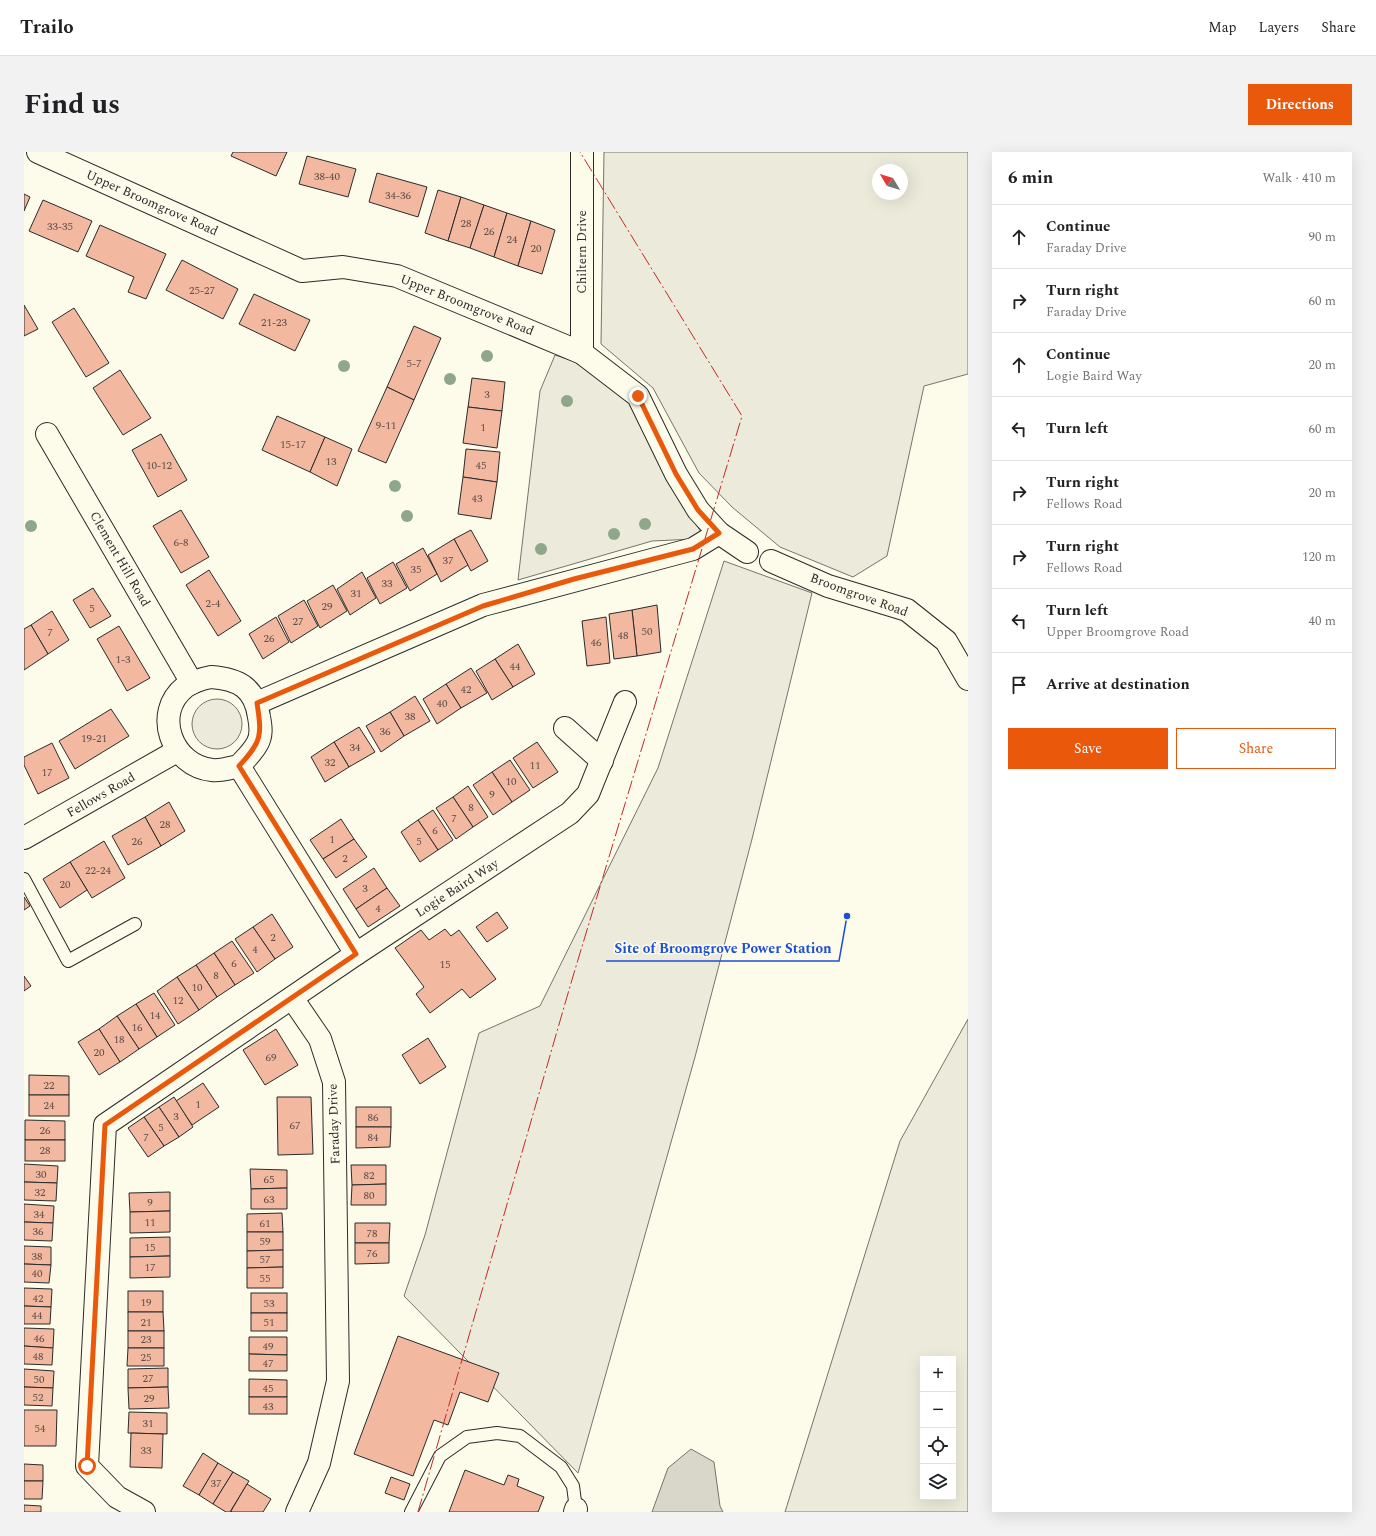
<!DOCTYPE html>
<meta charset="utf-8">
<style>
:root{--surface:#fff;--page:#f2f2f2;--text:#202124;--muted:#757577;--line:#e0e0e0;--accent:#ea580c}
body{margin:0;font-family:Spectral,serif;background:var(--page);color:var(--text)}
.controls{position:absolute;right:12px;bottom:12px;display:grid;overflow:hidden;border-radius:0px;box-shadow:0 4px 16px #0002}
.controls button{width:36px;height:36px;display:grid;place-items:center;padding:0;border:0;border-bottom:1px solid var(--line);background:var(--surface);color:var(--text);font:20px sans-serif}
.compass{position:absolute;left:848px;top:12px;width:36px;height:36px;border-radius:50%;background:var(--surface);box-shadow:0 4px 16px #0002;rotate:308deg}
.stop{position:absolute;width:12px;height:12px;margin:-9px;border:3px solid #ea580c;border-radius:50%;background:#fff}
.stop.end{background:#ea580c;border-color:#fff;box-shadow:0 1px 4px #0008}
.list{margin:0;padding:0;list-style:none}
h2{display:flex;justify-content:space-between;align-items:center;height:52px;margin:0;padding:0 16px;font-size:17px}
h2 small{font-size:13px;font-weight:400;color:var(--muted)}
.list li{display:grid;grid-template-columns:26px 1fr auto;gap:12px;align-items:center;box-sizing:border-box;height:64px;padding:0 16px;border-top:1px solid var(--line)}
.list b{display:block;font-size:15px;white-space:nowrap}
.list p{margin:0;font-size:13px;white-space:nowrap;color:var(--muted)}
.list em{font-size:13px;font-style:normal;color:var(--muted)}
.actions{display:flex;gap:8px;padding:12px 16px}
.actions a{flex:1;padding:9px 0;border:1px solid var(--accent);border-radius:0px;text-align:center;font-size:14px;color:var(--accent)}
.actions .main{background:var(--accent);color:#fff}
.icon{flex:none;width:22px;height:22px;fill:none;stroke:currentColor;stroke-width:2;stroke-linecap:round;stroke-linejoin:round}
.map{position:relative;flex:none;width:944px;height:1360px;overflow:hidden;border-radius:0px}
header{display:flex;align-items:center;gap:24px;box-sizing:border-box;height:56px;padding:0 20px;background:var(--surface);border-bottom:1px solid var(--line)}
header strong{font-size:19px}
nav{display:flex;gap:22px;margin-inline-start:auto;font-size:14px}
.intro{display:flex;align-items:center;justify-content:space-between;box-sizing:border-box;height:96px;padding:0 24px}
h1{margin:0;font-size:28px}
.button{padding:10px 18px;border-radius:0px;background:var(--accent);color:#fff;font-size:14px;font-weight:700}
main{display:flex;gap:24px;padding:0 24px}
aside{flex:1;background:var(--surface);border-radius:0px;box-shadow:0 4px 16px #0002}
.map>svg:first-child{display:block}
.green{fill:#ecebdb;stroke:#74746e;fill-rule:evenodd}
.water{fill:#d8d7c9;stroke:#74746e}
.building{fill:#f2b8a0;stroke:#2b2b2b}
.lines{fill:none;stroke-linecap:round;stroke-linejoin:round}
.lane-casing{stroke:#2b2b2b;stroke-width:14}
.street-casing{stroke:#2b2b2b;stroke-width:24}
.lane{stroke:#fdfbea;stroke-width:12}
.street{stroke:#fdfbea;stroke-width:22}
.power{stroke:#c62828;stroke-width:1;stroke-dasharray:14 3 2 3;stroke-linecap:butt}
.tree{fill:#8ea78a}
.route{stroke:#ea580c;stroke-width:5}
.labels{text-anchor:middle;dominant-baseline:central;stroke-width:3;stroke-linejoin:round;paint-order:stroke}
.number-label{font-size:11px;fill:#5d4e48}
.street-label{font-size:13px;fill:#2b2b2b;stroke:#fdfbea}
.leader{fill:none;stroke:#1d4ed8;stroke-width:1.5}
.callout-dot{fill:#1d4ed8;stroke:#fdfbea;stroke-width:1.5}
.callout-label{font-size:14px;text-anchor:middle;font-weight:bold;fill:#1d4ed8;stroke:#fdfbea;stroke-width:3;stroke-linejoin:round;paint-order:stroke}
</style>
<header>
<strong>Trailo</strong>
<nav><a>Map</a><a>Layers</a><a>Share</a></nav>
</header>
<div class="intro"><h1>Find us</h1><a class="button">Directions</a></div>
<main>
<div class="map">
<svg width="944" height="1360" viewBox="0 0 944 1360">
<rect width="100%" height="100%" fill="#fdfbea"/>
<g class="green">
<path d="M580,0H944V222L900,234L863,404L829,425L756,395L708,355L675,321L629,236L577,192ZM854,18H878V42H854Z"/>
<polygon points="531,203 555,211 608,253 645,332 677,380 670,387 628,389 494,428 516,239"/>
<polygon points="700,409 788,441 728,687 671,905 554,1321 380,1144 401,1083 455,881 516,854 634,616"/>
<circle cx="193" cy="572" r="25"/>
<path d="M944,867V1360H761L876,989ZM899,1207H929V1345H899Z"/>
</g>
<polygon class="water" points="667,1297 690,1310 696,1354 699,1360 628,1360 644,1316"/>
<g class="building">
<polygon points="209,0 263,0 252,24 207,4"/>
<polygon points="283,4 332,17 324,45 275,32"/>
<polygon points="353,21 403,35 394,65 345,50"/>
<polygon points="414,38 437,45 424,89 401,81"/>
<polygon points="0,42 6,45 0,59"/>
<polygon points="437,45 460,53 446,96 424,89"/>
<polygon points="19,48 68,69 54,100 5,79"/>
<polygon points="460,53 483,61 470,105 446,96"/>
<polygon points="483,61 507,69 494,114 470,105"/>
<polygon points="507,69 531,78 518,122 494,114"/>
<polygon points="76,73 142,102 122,147 104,140 110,125 62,104"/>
<polygon points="158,108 214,137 199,167 142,138"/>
<polygon points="230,142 286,168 271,199 215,172"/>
<polygon points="0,153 14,177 0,184"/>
<polygon points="50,156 85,211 62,225 28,170"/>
<polygon points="390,174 417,186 390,248 363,235"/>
<polygon points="96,218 127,266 99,283 69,236"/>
<polygon points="448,226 481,230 478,259 444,255"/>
<polygon points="363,235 390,248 362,311 334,299"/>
<polygon points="444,255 478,259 473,296 439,291"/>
<polygon points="253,264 301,285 286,320 238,298"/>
<polygon points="137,282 163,328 134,345 108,298"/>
<polygon points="301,285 328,297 313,334 286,320"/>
<polygon points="442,297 476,300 473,330 439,325"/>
<polygon points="439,325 473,330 467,367 434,362"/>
<polygon points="157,358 185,405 157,421 129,374"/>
<polygon points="447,378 464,409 447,419 430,387"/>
<polygon points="430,387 444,413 417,430 404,403"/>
<polygon points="399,396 413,422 386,439 372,412"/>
<polygon points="369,410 383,436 356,452 343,426"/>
<polygon points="185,418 217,469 194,484 162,433"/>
<polygon points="338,420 352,446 326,463 313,437"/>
<polygon points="309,433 323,459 296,476 283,449"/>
<polygon points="69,436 87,464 66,476 49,448"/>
<polygon points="280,448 294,474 267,491 254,464"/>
<polygon points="633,453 637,500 613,504 608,458"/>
<polygon points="608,458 613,504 590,507 585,462"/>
<polygon points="28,459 45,488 24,502 7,473"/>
<polygon points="252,465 265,490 239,507 225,482"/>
<polygon points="582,465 586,511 563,514 558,469"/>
<polygon points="7,473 24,502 0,518 0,477"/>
<polygon points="95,474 126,526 103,539 73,487"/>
<polygon points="494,492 511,522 489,535 471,507"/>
<polygon points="471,507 489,535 468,548 452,519"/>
<polygon points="447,516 463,541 437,556 422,532"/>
<polygon points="422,532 437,556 413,572 399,547"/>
<polygon points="391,544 406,569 380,584 366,560"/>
<polygon points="87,557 105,584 51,617 35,589"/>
<polygon points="366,560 380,584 357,600 342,574"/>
<polygon points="335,575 351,600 325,615 310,590"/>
<polygon points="310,590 325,615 301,630 287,605"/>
<polygon points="513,590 534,620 509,636 489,606"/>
<polygon points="28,591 45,626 14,642 0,613 0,605"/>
<polygon points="486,608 506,638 488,650 468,620"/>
<polygon points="468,620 488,650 469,663 449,633"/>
<polygon points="444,634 464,665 449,675 429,645"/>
<polygon points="429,645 449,675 432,687 412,656"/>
<polygon points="145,650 161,679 137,694 121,665"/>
<polygon points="409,658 429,688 414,698 394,668"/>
<polygon points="121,665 137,694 104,713 88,684"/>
<polygon points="317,667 330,687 299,707 286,688"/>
<polygon points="394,668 414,698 396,710 377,680"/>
<polygon points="330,687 343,705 312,726 299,707"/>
<polygon points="80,689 101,726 68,746 46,710"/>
<polygon points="46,710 63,738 36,756 19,727"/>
<polygon points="350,716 363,736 332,757 319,737"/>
<polygon points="363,736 376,754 344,775 332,757"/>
<polygon points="0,745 6,754 0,758"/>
<polygon points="473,760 484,776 463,790 452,775"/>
<polygon points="248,762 269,795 251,807 229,775"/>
<polygon points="229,775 251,807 233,820 211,787"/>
<polygon points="421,777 427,784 435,778 472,827 446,846 438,837 406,861 392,842 400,835 371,796 397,778 405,788"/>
<polygon points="208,789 230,821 211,833 190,801"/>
<polygon points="190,801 211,833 193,845 172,813"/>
<polygon points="172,813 193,845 175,858 153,825"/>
<polygon points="0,824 7,834 0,839"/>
<polygon points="153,825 175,858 154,872 133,839"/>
<polygon points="130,841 151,873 133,885 112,852"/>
<polygon points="112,852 133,885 115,897 93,864"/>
<polygon points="93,864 115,897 96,910 75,877"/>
<polygon points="75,877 96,910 75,923 54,890"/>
<polygon points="252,877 274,913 241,933 219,898"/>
<polygon points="404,886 422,915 396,932 378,903"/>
<polygon points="5,923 45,924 45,943 5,943"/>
<polygon points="179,931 195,955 168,973 152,949"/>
<rect x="5" y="943" width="40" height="21"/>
<polygon points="150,945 169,975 155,985 135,955"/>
<polygon points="253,945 287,945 289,1002 254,1003"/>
<polygon points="135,955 155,985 140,994 120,965"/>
<rect x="332" y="955" width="35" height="20"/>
<polygon points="120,965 140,994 124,1005 104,976"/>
<polygon points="1,968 41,969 41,988 1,988"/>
<polygon points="332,975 367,975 366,995 332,996"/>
<rect x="1" y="988" width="40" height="21"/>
<polygon points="0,1012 34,1014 33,1031 0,1030"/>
<polygon points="327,1013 362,1013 362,1032 328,1033"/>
<polygon points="226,1017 263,1018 263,1036 227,1037"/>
<polygon points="0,1030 33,1031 32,1049 0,1048"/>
<polygon points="362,1032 362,1053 327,1053 328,1033"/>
<polygon points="263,1036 263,1057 227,1057 227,1037"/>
<polygon points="146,1040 146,1059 106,1060 105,1041"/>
<polygon points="0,1052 30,1054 29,1071 0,1070"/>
<polygon points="146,1059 146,1080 106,1081 106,1060"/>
<polygon points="258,1061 259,1080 223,1080 223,1062"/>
<polygon points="0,1070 29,1071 28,1089 0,1088"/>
<polygon points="331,1071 366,1071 365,1091 331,1091"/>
<polygon points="223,1080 259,1080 259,1098 223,1099"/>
<polygon points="146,1085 146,1104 106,1105 106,1086"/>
<polygon points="331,1091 365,1091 365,1111 331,1112"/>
<polygon points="0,1094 27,1095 27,1113 0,1112"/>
<polygon points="259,1098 259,1115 223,1116 223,1099"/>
<polygon points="146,1104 146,1125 106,1126 106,1105"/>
<polygon points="0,1112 27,1113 25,1131 0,1130"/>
<polygon points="259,1115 259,1136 223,1136 223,1116"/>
<polygon points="0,1136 28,1137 27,1155 0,1154"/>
<rect x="104" y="1139" width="35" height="21"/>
<rect x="227" y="1141" width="36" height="20"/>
<polygon points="0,1154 27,1155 26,1172 0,1172"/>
<polygon points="104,1160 139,1160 140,1179 104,1179"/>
<rect x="227" y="1161" width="36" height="18"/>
<polygon points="0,1176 30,1177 29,1196 0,1194"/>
<rect x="104" y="1179" width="36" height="17"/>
<polygon points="374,1184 475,1221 464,1250 436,1240 424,1273 410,1268 389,1324 330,1302"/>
<polygon points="225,1185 263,1185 263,1203 225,1202"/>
<polygon points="0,1194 29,1196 28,1213 0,1212"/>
<polygon points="104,1196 140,1196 140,1214 103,1214"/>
<polygon points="225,1202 263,1203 263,1219 225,1219"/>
<polygon points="144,1216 144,1235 104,1236 104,1217"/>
<polygon points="0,1217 30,1219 29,1236 0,1235"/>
<polygon points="225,1227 263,1228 263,1245 225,1245"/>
<polygon points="0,1235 29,1236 28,1254 0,1253"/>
<polygon points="144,1235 145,1256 105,1257 104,1236"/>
<rect x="225" y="1245" width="38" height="17"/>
<polygon points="0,1258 33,1258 32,1294 0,1294"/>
<polygon points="105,1260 143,1261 143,1282 104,1281"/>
<polygon points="107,1281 139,1282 138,1316 106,1315"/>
<polygon points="179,1301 194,1311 175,1343 159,1334"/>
<polygon points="194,1311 209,1320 189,1352 175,1343"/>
<polygon points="0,1312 19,1313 19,1329 0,1329"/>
<polygon points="441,1318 480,1333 484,1323 495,1327 493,1334 520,1345 514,1360 425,1360"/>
<polygon points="209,1320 225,1329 206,1360 202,1360 189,1352"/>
<polygon points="367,1325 386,1332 380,1348 361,1341"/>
<polygon points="0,1329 19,1329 18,1347 0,1347"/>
<polygon points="223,1332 247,1347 239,1360 208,1360 207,1359"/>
<polygon points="0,1353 17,1354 17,1360 0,1360"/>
</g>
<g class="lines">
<g class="lane-casing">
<g id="lane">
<polyline points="0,727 44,809 111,772"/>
<polyline points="387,1360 416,1304 443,1285 473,1281 496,1284 537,1315 549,1334 552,1357"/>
</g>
</g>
<g class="street-casing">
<g id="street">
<polyline points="14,0 278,119 319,115 373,124 558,201 614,244 652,322 674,358 695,381 723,400"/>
<polyline points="558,0 558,201"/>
<polyline points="23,282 168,531"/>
<polyline points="747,409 804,434 883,458 922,489 944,527"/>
<path d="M187,525C215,527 231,536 235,565C237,575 238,584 233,592C228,601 221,607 215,614C206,616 197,619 188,618C148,614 128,561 161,535C169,529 177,527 187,525Z"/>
<polyline points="233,551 459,453 669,397 695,381"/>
<polyline points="541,576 578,609"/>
<polyline points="215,614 332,802"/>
<polyline points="0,686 153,599"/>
<polyline points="268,846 296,887 310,930 314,1229 295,1311 273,1360"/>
<polyline points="120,1360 93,1345 63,1314 81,973 332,802 546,661 564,642 601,550"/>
<polyline points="551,1360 552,1357"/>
</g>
</g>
<use href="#lane" class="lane"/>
<use href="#street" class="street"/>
<polyline class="power" points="394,1360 547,831 718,264 556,0"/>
</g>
<g class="tree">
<circle cx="463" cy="204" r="6"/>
<circle cx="320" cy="214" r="6"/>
<circle cx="426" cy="227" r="6"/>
<circle cx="543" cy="249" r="6"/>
<circle cx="371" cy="334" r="6"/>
<circle cx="383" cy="364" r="6"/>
<circle cx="621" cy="372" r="6"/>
<circle cx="7" cy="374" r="6"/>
<circle cx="590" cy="382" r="6"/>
<circle cx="517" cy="397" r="6"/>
</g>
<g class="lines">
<path class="route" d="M63,1314L81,973L332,802L215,614C238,589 238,584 233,551L459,454L550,427L669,397L695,381L674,358L652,322L614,244"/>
</g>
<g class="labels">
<g class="number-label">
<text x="303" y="24">38-40</text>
<text x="374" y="43">34-36</text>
<text x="442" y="71">28</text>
<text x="36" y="74">33-35</text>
<text x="465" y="79">26</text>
<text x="488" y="87">24</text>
<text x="512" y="96">20</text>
<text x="178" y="138">25-27</text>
<text x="250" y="170">21-23</text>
<text x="390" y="211">5-7</text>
<text x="463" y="242">3</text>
<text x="362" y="273">9-11</text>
<text x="459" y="275">1</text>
<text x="269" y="292">15-17</text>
<text x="307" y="309">13</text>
<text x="135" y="313">10-12</text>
<text x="457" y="313">45</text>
<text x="453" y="346">43</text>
<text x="157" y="390">6-8</text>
<text x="424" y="408">37</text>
<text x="392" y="417">35</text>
<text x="363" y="431">33</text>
<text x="332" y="441">31</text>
<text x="189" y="451">2-4</text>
<text x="303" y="454">29</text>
<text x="68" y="456">5</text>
<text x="274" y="469">27</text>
<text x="623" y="479">50</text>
<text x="26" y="480">7</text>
<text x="599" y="483">48</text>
<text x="245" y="486">26</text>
<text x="572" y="490">46</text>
<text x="99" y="507">1-3</text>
<text x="491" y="514">44</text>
<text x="442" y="537">42</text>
<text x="418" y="551">40</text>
<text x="386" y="564">38</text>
<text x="361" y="579">36</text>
<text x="70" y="586">19-21</text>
<text x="331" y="595">34</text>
<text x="306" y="610">32</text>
<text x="511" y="613">11</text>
<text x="23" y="620">17</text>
<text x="487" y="629">10</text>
<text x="468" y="642">9</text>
<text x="447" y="655">8</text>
<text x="430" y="666">7</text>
<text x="141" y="672">28</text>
<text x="411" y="678">6</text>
<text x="308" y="687">1</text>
<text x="113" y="689">26</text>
<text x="395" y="689">5</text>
<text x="321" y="706">2</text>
<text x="74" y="718">22-24</text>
<text x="41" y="732">20</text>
<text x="341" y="736">3</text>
<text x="354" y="756">4</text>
<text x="249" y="785">2</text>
<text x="231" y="797">4</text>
<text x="210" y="811">6</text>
<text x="421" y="812">15</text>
<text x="192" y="823">8</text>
<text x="173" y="835">10</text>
<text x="154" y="848">12</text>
<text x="131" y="863">14</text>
<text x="113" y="875">16</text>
<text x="95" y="887">18</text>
<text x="75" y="900">20</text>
<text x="247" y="905">69</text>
<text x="25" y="933">22</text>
<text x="174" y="952">1</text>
<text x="25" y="953">24</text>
<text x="152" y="964">3</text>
<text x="349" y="965">86</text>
<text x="271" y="973">67</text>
<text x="137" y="975">5</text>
<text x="21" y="978">26</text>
<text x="122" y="985">7</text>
<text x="349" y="985">84</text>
<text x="21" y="998">28</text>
<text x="17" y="1022">30</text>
<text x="345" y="1023">82</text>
<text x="245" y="1027">65</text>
<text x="16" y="1040">32</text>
<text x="345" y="1043">80</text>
<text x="245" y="1047">63</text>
<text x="126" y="1050">9</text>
<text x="15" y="1062">34</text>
<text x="126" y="1070">11</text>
<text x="241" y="1071">61</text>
<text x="14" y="1079">36</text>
<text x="348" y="1081">78</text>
<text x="241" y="1089">59</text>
<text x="126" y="1095">15</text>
<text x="348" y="1101">76</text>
<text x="13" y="1104">38</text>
<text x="241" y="1107">57</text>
<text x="126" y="1115">17</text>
<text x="13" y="1121">40</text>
<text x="241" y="1126">55</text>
<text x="14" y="1146">42</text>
<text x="122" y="1150">19</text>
<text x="245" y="1151">53</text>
<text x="13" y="1163">44</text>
<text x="122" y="1170">21</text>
<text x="245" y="1170">51</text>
<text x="15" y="1186">46</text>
<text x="122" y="1187">23</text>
<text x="244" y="1194">49</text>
<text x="14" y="1204">48</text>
<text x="122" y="1205">25</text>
<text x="244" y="1211">47</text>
<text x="124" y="1226">27</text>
<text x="15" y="1227">50</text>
<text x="244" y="1236">45</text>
<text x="14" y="1245">52</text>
<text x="125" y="1246">29</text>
<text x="244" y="1254">43</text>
<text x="124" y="1271">31</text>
<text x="16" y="1276">54</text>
<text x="122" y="1298">33</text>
<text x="192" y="1331">37</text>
</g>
<g class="street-label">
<text transform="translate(128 51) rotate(24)">Upper Broomgrove Road</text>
<text transform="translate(558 100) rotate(-90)">Chiltern Drive</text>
<text transform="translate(443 153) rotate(22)">Upper Broomgrove Road</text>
<text transform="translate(96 407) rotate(60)">Clement Hill Road</text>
<text transform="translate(835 443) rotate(20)">Broomgrove Road</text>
<text transform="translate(77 643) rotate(-30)">Fellows Road</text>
<text transform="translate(433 736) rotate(-33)">Logie Baird Way</text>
<text transform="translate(310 972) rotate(-92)">Faraday Drive</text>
</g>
</g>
<path class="leader" d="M823 764L815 809H582"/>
<circle class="callout-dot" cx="823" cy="764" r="4"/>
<g class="callout-label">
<text x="699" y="801">Site of Broomgrove Power Station</text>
</g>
</svg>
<div class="controls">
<button>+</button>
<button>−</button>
<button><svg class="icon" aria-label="locate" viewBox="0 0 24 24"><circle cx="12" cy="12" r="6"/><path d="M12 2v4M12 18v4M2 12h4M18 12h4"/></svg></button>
<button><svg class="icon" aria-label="layers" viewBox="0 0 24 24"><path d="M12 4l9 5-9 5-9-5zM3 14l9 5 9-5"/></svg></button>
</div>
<svg class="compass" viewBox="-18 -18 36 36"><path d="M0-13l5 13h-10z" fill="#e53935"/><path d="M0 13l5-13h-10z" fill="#757577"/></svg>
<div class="stop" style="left:63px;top:1314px"></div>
<div class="stop end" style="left:614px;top:244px"></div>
</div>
<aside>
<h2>6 min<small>Walk · 410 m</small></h2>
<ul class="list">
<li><svg class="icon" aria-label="ahead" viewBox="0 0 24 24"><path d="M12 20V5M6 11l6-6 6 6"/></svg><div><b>Continue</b><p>Faraday Drive</p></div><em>90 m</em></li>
<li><svg class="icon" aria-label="right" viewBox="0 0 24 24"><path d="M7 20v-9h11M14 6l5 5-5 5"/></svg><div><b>Turn right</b><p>Faraday Drive</p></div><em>60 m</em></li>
<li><svg class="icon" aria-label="ahead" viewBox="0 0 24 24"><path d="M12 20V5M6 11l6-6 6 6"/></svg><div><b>Continue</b><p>Logie Baird Way</p></div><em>20 m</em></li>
<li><svg class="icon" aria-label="left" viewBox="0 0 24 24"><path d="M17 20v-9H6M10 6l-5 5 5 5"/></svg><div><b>Turn left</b></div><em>60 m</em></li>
<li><svg class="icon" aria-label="right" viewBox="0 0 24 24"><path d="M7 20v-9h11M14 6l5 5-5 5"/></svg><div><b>Turn right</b><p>Fellows Road</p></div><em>20 m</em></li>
<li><svg class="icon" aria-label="right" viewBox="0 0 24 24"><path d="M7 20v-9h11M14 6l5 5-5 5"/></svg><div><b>Turn right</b><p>Fellows Road</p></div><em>120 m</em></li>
<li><svg class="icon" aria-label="left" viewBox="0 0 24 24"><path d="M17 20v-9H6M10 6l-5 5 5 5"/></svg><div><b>Turn left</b><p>Upper Broomgrove Road</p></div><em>40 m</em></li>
<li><svg class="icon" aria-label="arrive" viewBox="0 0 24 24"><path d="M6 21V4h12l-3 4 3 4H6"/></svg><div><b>Arrive at destination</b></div></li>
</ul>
<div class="actions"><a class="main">Save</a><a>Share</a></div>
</aside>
</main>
